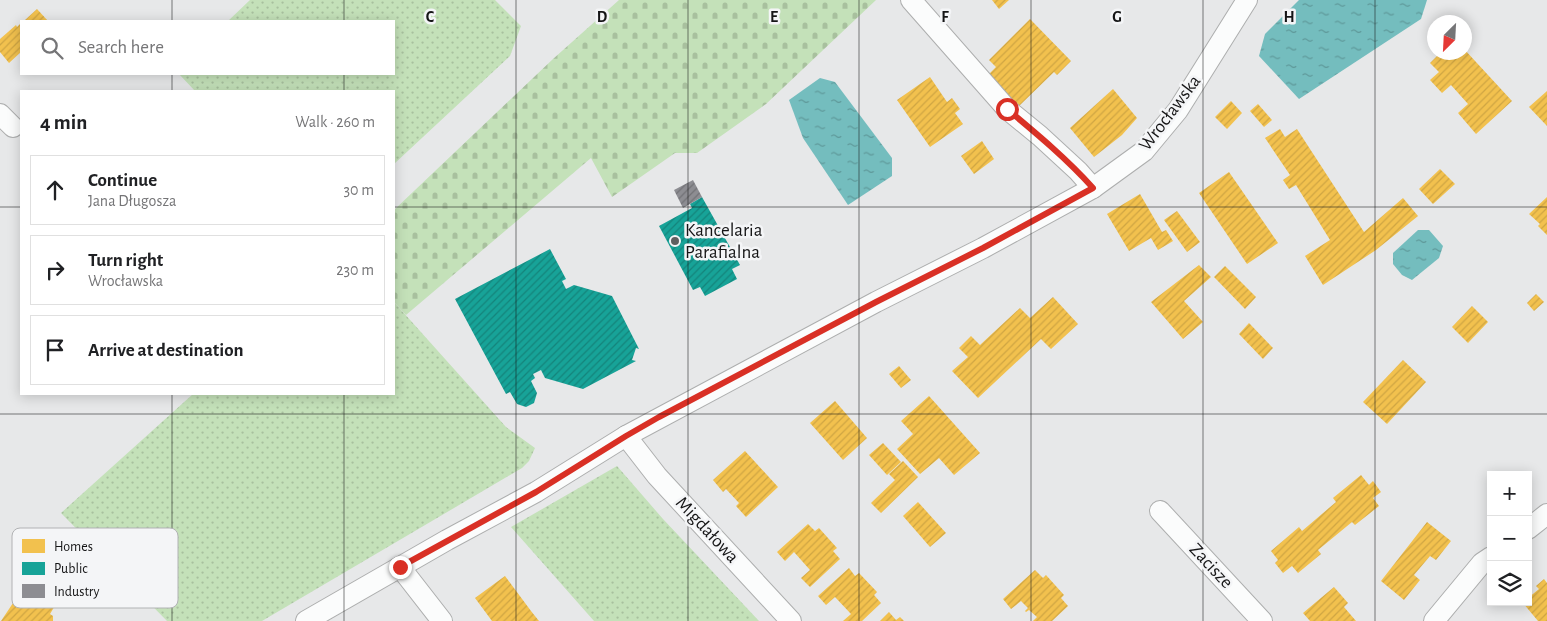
<!DOCTYPE html>
<meta charset="utf-8">
<style>
:root{--surface:#fff;--page:#f2f2f2;--text:#202124;--muted:#757577;--line:#e0e0e0}
body{margin:0;font-family:"Alegreya Sans",sans-serif;background:var(--page);color:var(--text)}
.controls{position:absolute;right:15px;bottom:15px;display:grid;overflow:hidden;border-radius:0px;box-shadow:0 2px 12px #0003}
.controls button{width:45px;height:45px;display:grid;place-items:center;padding:0;border:0;border-bottom:1px solid var(--line);background:var(--surface);color:var(--text);font:25px sans-serif}
.compass{position:absolute;left:1427px;top:15px;width:45px;height:45px;border-radius:50%;background:var(--surface);box-shadow:0 2px 12px #0003;rotate:204deg}
.stop{position:absolute;width:15px;height:15px;margin:-11px;border:4px solid #d93025;border-radius:50%;background:#fff}
.stop.end{background:#d93025;border-color:#fff;box-shadow:0 1px 5px #0008}
.list{margin:0;padding:0;list-style:none}
h2{display:flex;justify-content:space-between;align-items:center;height:65px;margin:0;padding:0 20px;font-size:21px}
h2 small{font-size:16px;font-weight:400;color:var(--muted)}
.list li{display:grid;grid-template-columns:32px 1fr auto;gap:15px;align-items:center;box-sizing:border-box;height:70px;margin:0 10px 10px;padding:0 10px;border:1px solid var(--line);border-radius:0px}
.list b{display:block;font-size:19px;white-space:nowrap}
.list p{margin:0;font-size:16px;white-space:nowrap;color:var(--muted)}
.list em{font-size:16px;font-style:normal;color:var(--muted)}
.icon{flex:none;width:28px;height:28px;fill:none;stroke:currentColor;stroke-width:2;stroke-linecap:round;stroke-linejoin:round}
.map{position:relative;flex:none;width:1547px;height:621px;overflow:hidden}
.search{position:absolute;background:var(--surface);box-shadow:0 2px 12px #0003;left:20px;top:20px;width:375px;height:55px;display:flex;align-items:center;gap:12px;box-sizing:border-box;padding:0 18px;border-radius:0px;color:var(--muted);font-size:19px}
.panel{position:absolute;background:var(--surface);box-shadow:0 2px 12px #0003;left:20px;top:90px;width:375px;height:305px;border-radius:0px}
.map>svg:first-child{display:block}
.grass{fill:url(#grass-dots)}
.cemetery{fill:url(#cemetery-stones)}
.water{fill:url(#water-ripples)}
.homes{fill:url(#homes-hatch)}
.public{fill:url(#public-hatch)}
.industry{fill:url(#industry-hatch)}
.lines{fill:none;stroke-linecap:round;stroke-linejoin:round}
.street-casing{stroke:#adaeae;stroke-width:22}
.street{stroke:#fbfcfc;stroke-width:20}
.route{stroke:#d93025;stroke-width:6}
.grid{fill:none;stroke:#151516;stroke-width:1;stroke-opacity:0.55}
.poi-dot{fill:#5e5f60;stroke:#f4f5f7;stroke-width:2}
.labels{text-anchor:middle;dominant-baseline:central;stroke-width:5;stroke-linejoin:round;paint-order:stroke}
.street-label{font-size:19px;fill:#151516;stroke:#f4f5f7}
.poi-label{font-size:19px;fill:#151516;stroke:#f4f5f7;text-anchor:start}
.key{fill:#f4f5f7;stroke:#b1b2b4;stroke-width:1}
.key-label{font-size:14px;fill:#151516}
.grid-label{font-size:16px;text-anchor:middle;font-weight:bold;fill:#151516;stroke:#f4f5f7;stroke-width:5;stroke-linejoin:round;paint-order:stroke}
</style>
<div class="map">
<svg width="1547" height="621" viewBox="0 0 1547 621">
<defs>
<pattern id="grass-dots" width="8" height="8" patternUnits="userSpaceOnUse" patternTransform="scale(1.25)"><rect width="8" height="8" fill="#c4e1b9"/><path d="M2 2h.1M6 6h.1" fill="none" stroke="#a8c09e" stroke-width="1.8" stroke-linecap="round"/></pattern>
<pattern id="cemetery-stones" width="16" height="16" patternUnits="userSpaceOnUse" patternTransform="scale(1.25)"><rect width="16" height="16" fill="#c4e1b9"/><path d="M2 7V4a2 2 0 0 1 4 0v3zM10 15v-3a2 2 0 0 1 4 0v3z" fill="#a8c09e"/></pattern>
<pattern id="water-ripples" width="26" height="14" patternUnits="userSpaceOnUse" patternTransform="scale(1.25)"><rect width="26" height="14" fill="#74bdbe"/><path d="M2 4q2-2 4 0t4 0M15 11q2-2 4 0t4 0" fill="none" stroke="#5e9899"/></pattern>
<pattern id="homes-hatch" width="6" height="6" patternUnits="userSpaceOnUse" patternTransform="scale(1.25)"><rect width="6" height="6" fill="#f2c14e"/><path d="M-1 1l2-2M0 6l6-6M5 7l2-2" fill="none" stroke="#cfa543"/></pattern>
<pattern id="public-hatch" width="6" height="6" patternUnits="userSpaceOnUse" patternTransform="scale(1.25)"><rect width="6" height="6" fill="#17a398"/><path d="M-1 1l2-2M0 6l6-6M5 7l2-2" fill="none" stroke="#14847b"/></pattern>
<pattern id="industry-hatch" width="6" height="6" patternUnits="userSpaceOnUse" patternTransform="scale(1.25)"><rect width="6" height="6" fill="#8d8d92"/><path d="M-1 1l2-2M0 6l6-6M5 7l2-2" fill="none" stroke="#727276"/></pattern>
</defs>
<rect width="100%" height="100%" fill="#e7e8e9"/>
<g class="grass">
<polygon points="250,0 495,0 521,26 510,56 394,164 394,91 195,91 179,74 394,74 394,21 228,21"/>
<polygon points="394,302 506,427 535,448 529,461 522,468 262,621 167,621 61,513 193,394 394,394"/>
<polygon points="617,466 663,519 759,621 594,621 511,527"/>
</g>
<polygon class="cemetery" points="619,0 876,0 766,104 697,153 675,153 612,197 591,158 406,315 394,302 394,210 553,59"/>
<g class="water">
<polygon points="1299,0 1427,0 1421,19 1299,99 1259,56 1265,34"/>
<polygon points="820,78 835,82 892,158 892,176 848,205 803,138 789,100"/>
<polygon points="1418,230 1429,230 1443,246 1439,258 1412,280 1402,275 1393,264 1393,253"/>
</g>
<g class="homes">
<polygon points="992,0 1009,0 999,9"/>
<polygon points="37,9 48,21 24,21"/>
<polygon points="1030,19 1071,61 1057,75 1054,72 1018,107 987,76 996,67 989,60"/>
<polygon points="21,23 21,52 9,63 0,52 0,39 16,25 17,27"/>
<polygon points="1464,49 1512,101 1476,134 1458,113 1468,104 1451,85 1442,93 1430,80 1439,72 1430,63 1441,52 1464,52"/>
<polygon points="930,77 947,102 952,98 960,109 955,113 963,124 930,147 897,100"/>
<polygon points="1113,89 1137,118 1122,135 1094,157 1070,128"/>
<polygon points="1547,91 1547,126 1529,107"/>
<polygon points="1231,101 1242,113 1227,129 1215,117"/>
<polygon points="1258,104 1272,120 1264,127 1250,111"/>
<polygon points="1280,129 1285,137 1297,129 1364,232 1403,198 1418,216 1376,250 1323,285 1305,256 1330,240 1296,185 1289,189 1283,180 1290,175 1265,138"/>
<polygon points="982,141 994,159 974,174 961,156"/>
<polygon points="1440,169 1455,184 1433,204 1419,189"/>
<polygon points="1229,172 1278,243 1247,264 1199,193"/>
<polygon points="1140,194 1162,232 1166,230 1173,241 1158,250 1151,238 1129,251 1107,214"/>
<polygon points="1547,197 1547,235 1538,226 1540,224 1529,214"/>
<polygon points="1177,211 1200,242 1187,252 1164,220"/>
<polygon points="1199,265 1211,277 1184,301 1203,322 1183,339 1151,302"/>
<polygon points="1225,266 1256,297 1245,309 1214,277"/>
<polygon points="1536,294 1544,302 1534,311 1527,303"/>
<polygon points="1053,297 1078,324 1051,349 1041,339 978,398 952,371 968,357 959,348 971,336 980,345 1020,308 1030,318"/>
<polygon points="1472,306 1488,322 1468,343 1452,327"/>
<polygon points="1249,323 1273,348 1263,359 1239,334"/>
<polygon points="1403,360 1426,382 1387,424 1363,402"/>
<polygon points="899,366 911,380 901,388 889,374"/>
<polygon points="929,396 980,453 954,475 939,458 920,474 897,449 913,434 901,421"/>
<polygon points="835,401 867,438 843,460 810,423"/>
<polygon points="883,443 901,462 887,475 869,455"/>
<polygon points="745,451 778,487 746,517 736,506 739,503 726,489 723,492 713,480"/>
<polygon points="903,461 918,477 881,513 871,503 895,480 889,474"/>
<polygon points="1361,475 1369,485 1373,481 1381,492 1373,498 1379,506 1355,525 1352,522 1318,550 1321,554 1298,573 1292,566 1283,573 1275,563 1278,560 1271,551 1299,527 1302,531 1336,502 1333,498"/>
<polygon points="918,502 946,533 930,547 903,516"/>
<polygon points="1427,522 1451,541 1436,560 1430,556 1414,575 1420,580 1404,600 1381,581"/>
<polygon points="808,524 815,531 819,528 837,548 833,551 840,559 810,587 801,578 810,570 794,552 785,561 777,552"/>
<polygon points="849,568 855,576 859,573 877,592 874,595 881,603 862,621 843,621 851,614 835,597 826,605 818,596"/>
<polygon points="1035,570 1043,578 1046,575 1064,595 1061,598 1068,606 1052,621 1033,621 1037,617 1029,610 1026,612 1025,611 1028,608 1021,601 1011,609 1003,599"/>
<polygon points="505,576 531,611 539,621 492,621 475,598"/>
<polygon points="29,579 59,599 50,614 53,616 53,621 1,621"/>
<polygon points="1544,579 1547,583 1547,621 1538,621 1523,603 1528,602 1528,598 1539,589 1536,586"/>
<polygon points="1334,587 1348,603 1344,607 1356,621 1310,621 1303,613"/>
<polygon points="889,612 896,620 900,617 904,621 880,621"/>
</g>
<g class="public">
<polygon points="702,197 740,265 732,269 737,279 705,296 700,287 693,290 659,226 692,208 690,204"/>
<polygon points="550,249 566,279 562,281 566,289 574,285 612,296 639,349 636,348 632,360 636,361 583,389 545,378 541,370 533,374 535,378 531,381 537,393 534,403 526,407 517,404 510,392 506,394 455,299"/>
</g>
<polygon class="industry" points="693,180 702,197 683,208 674,190"/>
<g class="lines">
<g class="street-casing">
<g id="street">
<polyline points="911,0 1007,109 1040,136 1078,171 1093,188"/>
<polyline points="0,114 13,127"/>
<polyline points="626,436 657,476 791,621"/>
<polyline points="1160,511 1262,621"/>
<polyline points="1528,529 1547,514"/>
<polyline points="400,567 442,621"/>
<polyline points="306,621 447,540 536,492 626,436 876,302 983,248 1093,188 1144,151 1178,110 1247,0"/>
<polyline points="1434,621 1482,563 1491,557"/>
</g>
</g>
<use href="#street" class="street"/>
</g>
<g class="lines">
<path class="route" d="M400,567L536,492L626,436L659,417L876,302L983,248L1093,188C1067,159 1037,134 1007,109"/>
</g>
<path class="grid" d="M172,0V21M344,0V21M516,0V621M688,0V621M859,0V621M1031,0V621M1203,0V621M1375,0V621M172,74V91M344,74V91M0,207H21M394,207H1547M172,394V621M344,394V621M0,414H1547"/>
<circle class="poi-dot" cx="675" cy="241" r="5"/>
<g class="labels">
<g class="street-label">
<text transform="translate(1170 113) rotate(-53)">Wrocławska</text>
<text transform="translate(707 530) rotate(47)">Migdałowa</text>
<text transform="translate(1211 566) rotate(47)">Zacisze</text>
</g>
<g class="poi-label">
<text x="685" y="230">Kancelaria<tspan x="685" dy="22">Parafialna</tspan></text>
</g>
</g>
<rect x="12" y="528" width="166" height="80" rx="8" class="key"/>
<rect x="22" y="539" width="23" height="14" fill="#f2c14e"/>
<rect x="22" y="562" width="23" height="13" fill="#17a398"/>
<rect x="22" y="584" width="23" height="14" fill="#8d8d92"/>
<g class="key-label">
<text x="54" y="551">Homes</text>
<text x="54" y="573">Public</text>
<text x="54" y="596">Industry</text>
</g>
<g class="grid-label">
<text x="430" y="22">C</text>
<text x="602" y="22">D</text>
<text x="774" y="22">E</text>
<text x="945" y="22">F</text>
<text x="1117" y="22">G</text>
<text x="1289" y="22">H</text>
</g>
</svg>
<div class="controls">
<button>+</button>
<button>−</button>
<button><svg class="icon" aria-label="layers" viewBox="0 0 24 24"><path d="M12 4l9 5-9 5-9-5zM3 14l9 5 9-5"/></svg></button>
</div>
<svg class="compass" viewBox="-18 -18 36 36"><path d="M0-13l5 13h-10z" fill="#e53935"/><path d="M0 13l5-13h-10z" fill="#757577"/></svg>
<div class="stop" style="left:1007px;top:109px"></div>
<div class="stop end" style="left:400px;top:567px"></div>
<div class="search"><svg class="icon" aria-label="search" viewBox="0 0 24 24"><circle cx="10" cy="10" r="6"/><path d="M15 15l6 6"/></svg>Search here</div>
<section class="panel">
<h2>4 min<small>Walk · 260 m</small></h2>
<ul class="list">
<li><svg class="icon" aria-label="ahead" viewBox="0 0 24 24"><path d="M12 20V5M6 11l6-6 6 6"/></svg><div><b>Continue</b><p>Jana Długosza</p></div><em>30 m</em></li>
<li><svg class="icon" aria-label="right" viewBox="0 0 24 24"><path d="M7 20v-9h11M14 6l5 5-5 5"/></svg><div><b>Turn right</b><p>Wrocławska</p></div><em>230 m</em></li>
<li><svg class="icon" aria-label="arrive" viewBox="0 0 24 24"><path d="M6 21V4h12l-3 4 3 4H6"/></svg><div><b>Arrive at destination</b></div></li>
</ul>
</section>
</div>
